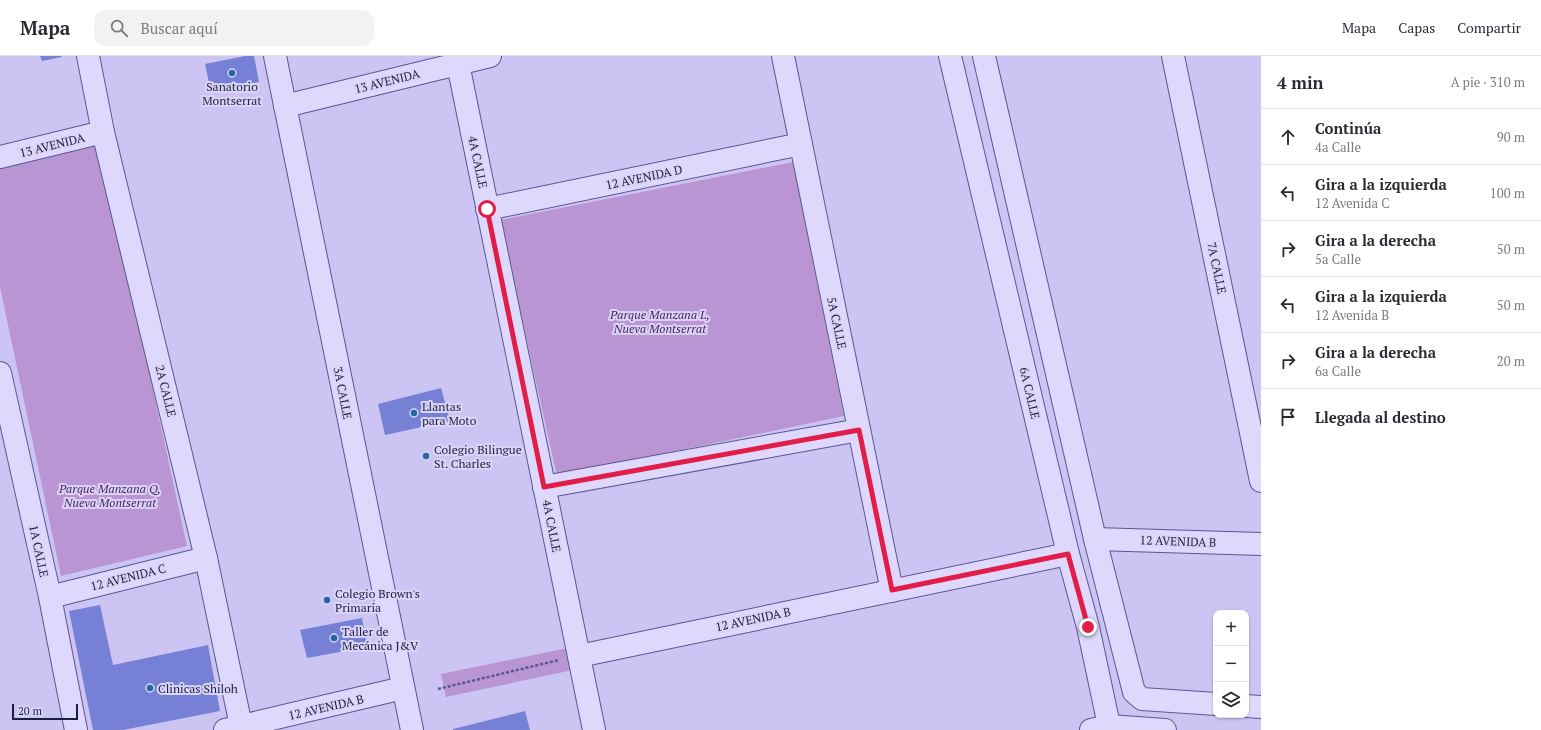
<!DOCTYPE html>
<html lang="es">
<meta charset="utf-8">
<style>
:root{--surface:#fff;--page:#f2f2f3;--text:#2b2b33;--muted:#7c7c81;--line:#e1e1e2}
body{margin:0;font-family:"PT Serif",serif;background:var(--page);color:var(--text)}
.controls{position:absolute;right:12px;bottom:12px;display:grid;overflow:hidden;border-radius:8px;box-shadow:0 1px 3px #0004}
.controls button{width:36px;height:36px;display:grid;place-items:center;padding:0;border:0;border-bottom:1px solid var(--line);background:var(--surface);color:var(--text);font:20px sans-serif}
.scale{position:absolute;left:12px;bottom:10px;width:66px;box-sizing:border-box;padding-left:4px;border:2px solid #1d1f3e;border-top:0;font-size:11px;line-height:14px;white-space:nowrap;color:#1d1f3e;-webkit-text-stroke:3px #dbd4f9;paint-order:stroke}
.stop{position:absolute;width:12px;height:12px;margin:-9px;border:3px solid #e11d48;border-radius:50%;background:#fff}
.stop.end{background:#e11d48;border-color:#fff;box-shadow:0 1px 4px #0008}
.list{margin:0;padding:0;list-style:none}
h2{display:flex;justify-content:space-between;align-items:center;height:52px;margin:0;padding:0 16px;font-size:17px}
h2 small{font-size:13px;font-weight:400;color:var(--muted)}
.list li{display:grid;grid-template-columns:26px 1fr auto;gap:12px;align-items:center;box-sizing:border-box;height:56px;padding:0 16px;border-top:1px solid var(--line)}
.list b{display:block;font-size:15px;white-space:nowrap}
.list p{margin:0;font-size:13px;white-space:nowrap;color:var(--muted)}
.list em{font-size:13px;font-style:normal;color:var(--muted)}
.icon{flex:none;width:22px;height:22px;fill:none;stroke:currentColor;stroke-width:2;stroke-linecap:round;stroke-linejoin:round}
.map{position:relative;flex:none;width:1261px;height:674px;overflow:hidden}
header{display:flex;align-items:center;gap:24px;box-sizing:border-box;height:56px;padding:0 20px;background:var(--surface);border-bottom:1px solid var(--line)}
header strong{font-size:19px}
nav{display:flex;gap:22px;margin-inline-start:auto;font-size:14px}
.search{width:280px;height:36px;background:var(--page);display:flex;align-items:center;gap:10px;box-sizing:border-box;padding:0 14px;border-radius:12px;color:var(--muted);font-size:15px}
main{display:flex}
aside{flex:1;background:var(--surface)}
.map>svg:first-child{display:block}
.green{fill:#b996d3}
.building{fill:#7681d5}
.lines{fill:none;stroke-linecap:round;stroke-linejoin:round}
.minor-casing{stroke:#585890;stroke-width:24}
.path{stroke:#585890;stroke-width:2.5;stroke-dasharray:3 2;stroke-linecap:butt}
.minor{stroke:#ded8fc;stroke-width:22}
.route{stroke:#e11d48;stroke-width:5}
.poi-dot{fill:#2169a6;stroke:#dbd4f9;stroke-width:1.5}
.labels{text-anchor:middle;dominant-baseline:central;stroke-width:4;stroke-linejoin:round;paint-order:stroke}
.street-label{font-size:12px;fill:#1d1f3e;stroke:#dbd4f9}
.poi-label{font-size:12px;fill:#1d1f3e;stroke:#dbd4f9;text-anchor:start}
.park-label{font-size:12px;font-style:italic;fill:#4c225d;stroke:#dbd4f9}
</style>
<header>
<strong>Mapa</strong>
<div class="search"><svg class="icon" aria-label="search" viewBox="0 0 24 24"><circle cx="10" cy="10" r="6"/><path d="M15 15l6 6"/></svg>Buscar aquí</div>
<nav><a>Mapa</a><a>Capas</a><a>Compartir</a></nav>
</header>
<main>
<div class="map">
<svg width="1261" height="674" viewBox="0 0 1261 674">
<rect width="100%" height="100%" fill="#ccc4f3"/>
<g class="green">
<polygon points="98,82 187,490 61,520 0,231 0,104"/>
<polygon points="793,106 844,360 557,420 500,164"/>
<polygon points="568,592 573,614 446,641 441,618"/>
</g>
<g class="building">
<polygon points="40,0 61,0 62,1 42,5"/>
<polygon points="245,0 254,0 259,26 211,36 205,8"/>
<polygon points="441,332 450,365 385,379 378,348"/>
<polygon points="100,549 113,609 208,589 220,655 123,674 93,674 69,555"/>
<polygon points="362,562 367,591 307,602 300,574"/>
<polygon points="525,655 530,674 453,674 453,673"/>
</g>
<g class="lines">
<g class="minor-casing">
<g id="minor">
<polyline points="88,0 103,76 206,502 241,670"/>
<polyline points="275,0 412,674"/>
<polyline points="783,0 892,535"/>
<polyline points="950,0 1068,498 1088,571 1110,674"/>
<polyline points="984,0 1095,483 1134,636 1142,643 1216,648"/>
<polyline points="1173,0 1261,425"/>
<polyline points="458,8 594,674"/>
<polyline points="285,50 490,0"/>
<polyline points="0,101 103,76"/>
<polyline points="487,153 801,88"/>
<polyline points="0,317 50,541 76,674"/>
<polyline points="544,431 859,374"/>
<polyline points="1095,483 1261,488"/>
<polyline points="50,541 206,502"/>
<polyline points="579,600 1068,498"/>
<polyline points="1246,650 1261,651"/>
<polyline points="225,674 403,632"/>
<polyline points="1091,674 1109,670 1165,674"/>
</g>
</g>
<polyline class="path" points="438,633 559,604"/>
<use href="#minor" class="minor"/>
</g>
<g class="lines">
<polyline class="route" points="487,153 544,431 859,374 892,534 1068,498 1088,571"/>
</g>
<g class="poi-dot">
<circle cx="232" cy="17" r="4"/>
<circle cx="414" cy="357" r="4"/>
<circle cx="426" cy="400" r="4"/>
<circle cx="327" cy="544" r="4"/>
<circle cx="334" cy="582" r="4"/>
<circle cx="150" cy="632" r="4"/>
</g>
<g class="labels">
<g class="street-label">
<text transform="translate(387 25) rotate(-14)">13 AVENIDA</text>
<text transform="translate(52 89) rotate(-14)">13 AVENIDA</text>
<text transform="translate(478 106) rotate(78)">4A CALLE</text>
<text transform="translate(644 121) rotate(-12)">12 AVENIDA D</text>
<text transform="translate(1217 212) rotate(78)">7A CALLE</text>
<text transform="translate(837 267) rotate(78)">5A CALLE</text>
<text transform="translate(166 335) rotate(76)">2A CALLE</text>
<text transform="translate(343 337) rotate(79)">3A CALLE</text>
<text transform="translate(1030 337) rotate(77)">6A CALLE</text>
<text transform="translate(552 470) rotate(79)">4A CALLE</text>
<text transform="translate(1178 485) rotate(2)">12 AVENIDA B</text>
<text transform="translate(39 495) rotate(78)">1A CALLE</text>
<text transform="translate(128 521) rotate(-14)">12 AVENIDA C</text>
<text transform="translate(753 563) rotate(-12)">12 AVENIDA B</text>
<text transform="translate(326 651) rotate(-13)">12 AVENIDA B</text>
</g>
<g class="poi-label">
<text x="232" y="30" text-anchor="middle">Sanatorio<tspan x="232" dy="14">Montserrat</tspan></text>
<text x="422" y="350">Llantas<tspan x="422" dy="14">para Moto</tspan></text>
<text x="434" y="393">Colegio Bilingue<tspan x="434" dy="14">St. Charles</tspan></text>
<text x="335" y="537">Colegio Brown's<tspan x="335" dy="14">Primaria</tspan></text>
<text x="342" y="575">Taller de<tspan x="342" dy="14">Mecánica J&amp;V</tspan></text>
<text x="158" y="632">Clinicas Shiloh</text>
</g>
<g class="park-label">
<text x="660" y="258">Parque Manzana L,<tspan x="660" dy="14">Nueva Montserrat</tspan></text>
<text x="110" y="432">Parque Manzana Q,<tspan x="110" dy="14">Nueva Montserrat</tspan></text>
</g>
</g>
</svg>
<div class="controls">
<button>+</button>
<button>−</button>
<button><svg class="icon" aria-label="layers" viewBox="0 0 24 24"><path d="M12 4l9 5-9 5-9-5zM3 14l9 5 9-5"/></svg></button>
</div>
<div class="scale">20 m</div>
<div class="stop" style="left:487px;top:153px"></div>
<div class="stop end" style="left:1088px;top:571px"></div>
</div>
<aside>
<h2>4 min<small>A pie · 310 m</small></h2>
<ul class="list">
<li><svg class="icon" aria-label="ahead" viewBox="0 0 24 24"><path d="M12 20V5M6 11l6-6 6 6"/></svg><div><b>Continúa</b><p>4a Calle</p></div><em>90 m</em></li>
<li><svg class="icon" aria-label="left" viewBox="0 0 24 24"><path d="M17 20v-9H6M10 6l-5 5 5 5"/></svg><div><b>Gira a la izquierda</b><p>12 Avenida C</p></div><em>100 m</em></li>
<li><svg class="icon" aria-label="right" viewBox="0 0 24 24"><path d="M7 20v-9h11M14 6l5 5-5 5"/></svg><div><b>Gira a la derecha</b><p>5a Calle</p></div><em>50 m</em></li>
<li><svg class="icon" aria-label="left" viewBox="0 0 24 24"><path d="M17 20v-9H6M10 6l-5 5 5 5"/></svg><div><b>Gira a la izquierda</b><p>12 Avenida B</p></div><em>50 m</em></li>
<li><svg class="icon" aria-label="right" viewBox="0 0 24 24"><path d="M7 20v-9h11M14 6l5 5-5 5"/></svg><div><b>Gira a la derecha</b><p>6a Calle</p></div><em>20 m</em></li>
<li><svg class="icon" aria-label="arrive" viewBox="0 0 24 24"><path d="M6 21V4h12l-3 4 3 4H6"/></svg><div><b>Llegada al destino</b></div></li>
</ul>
</aside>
</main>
